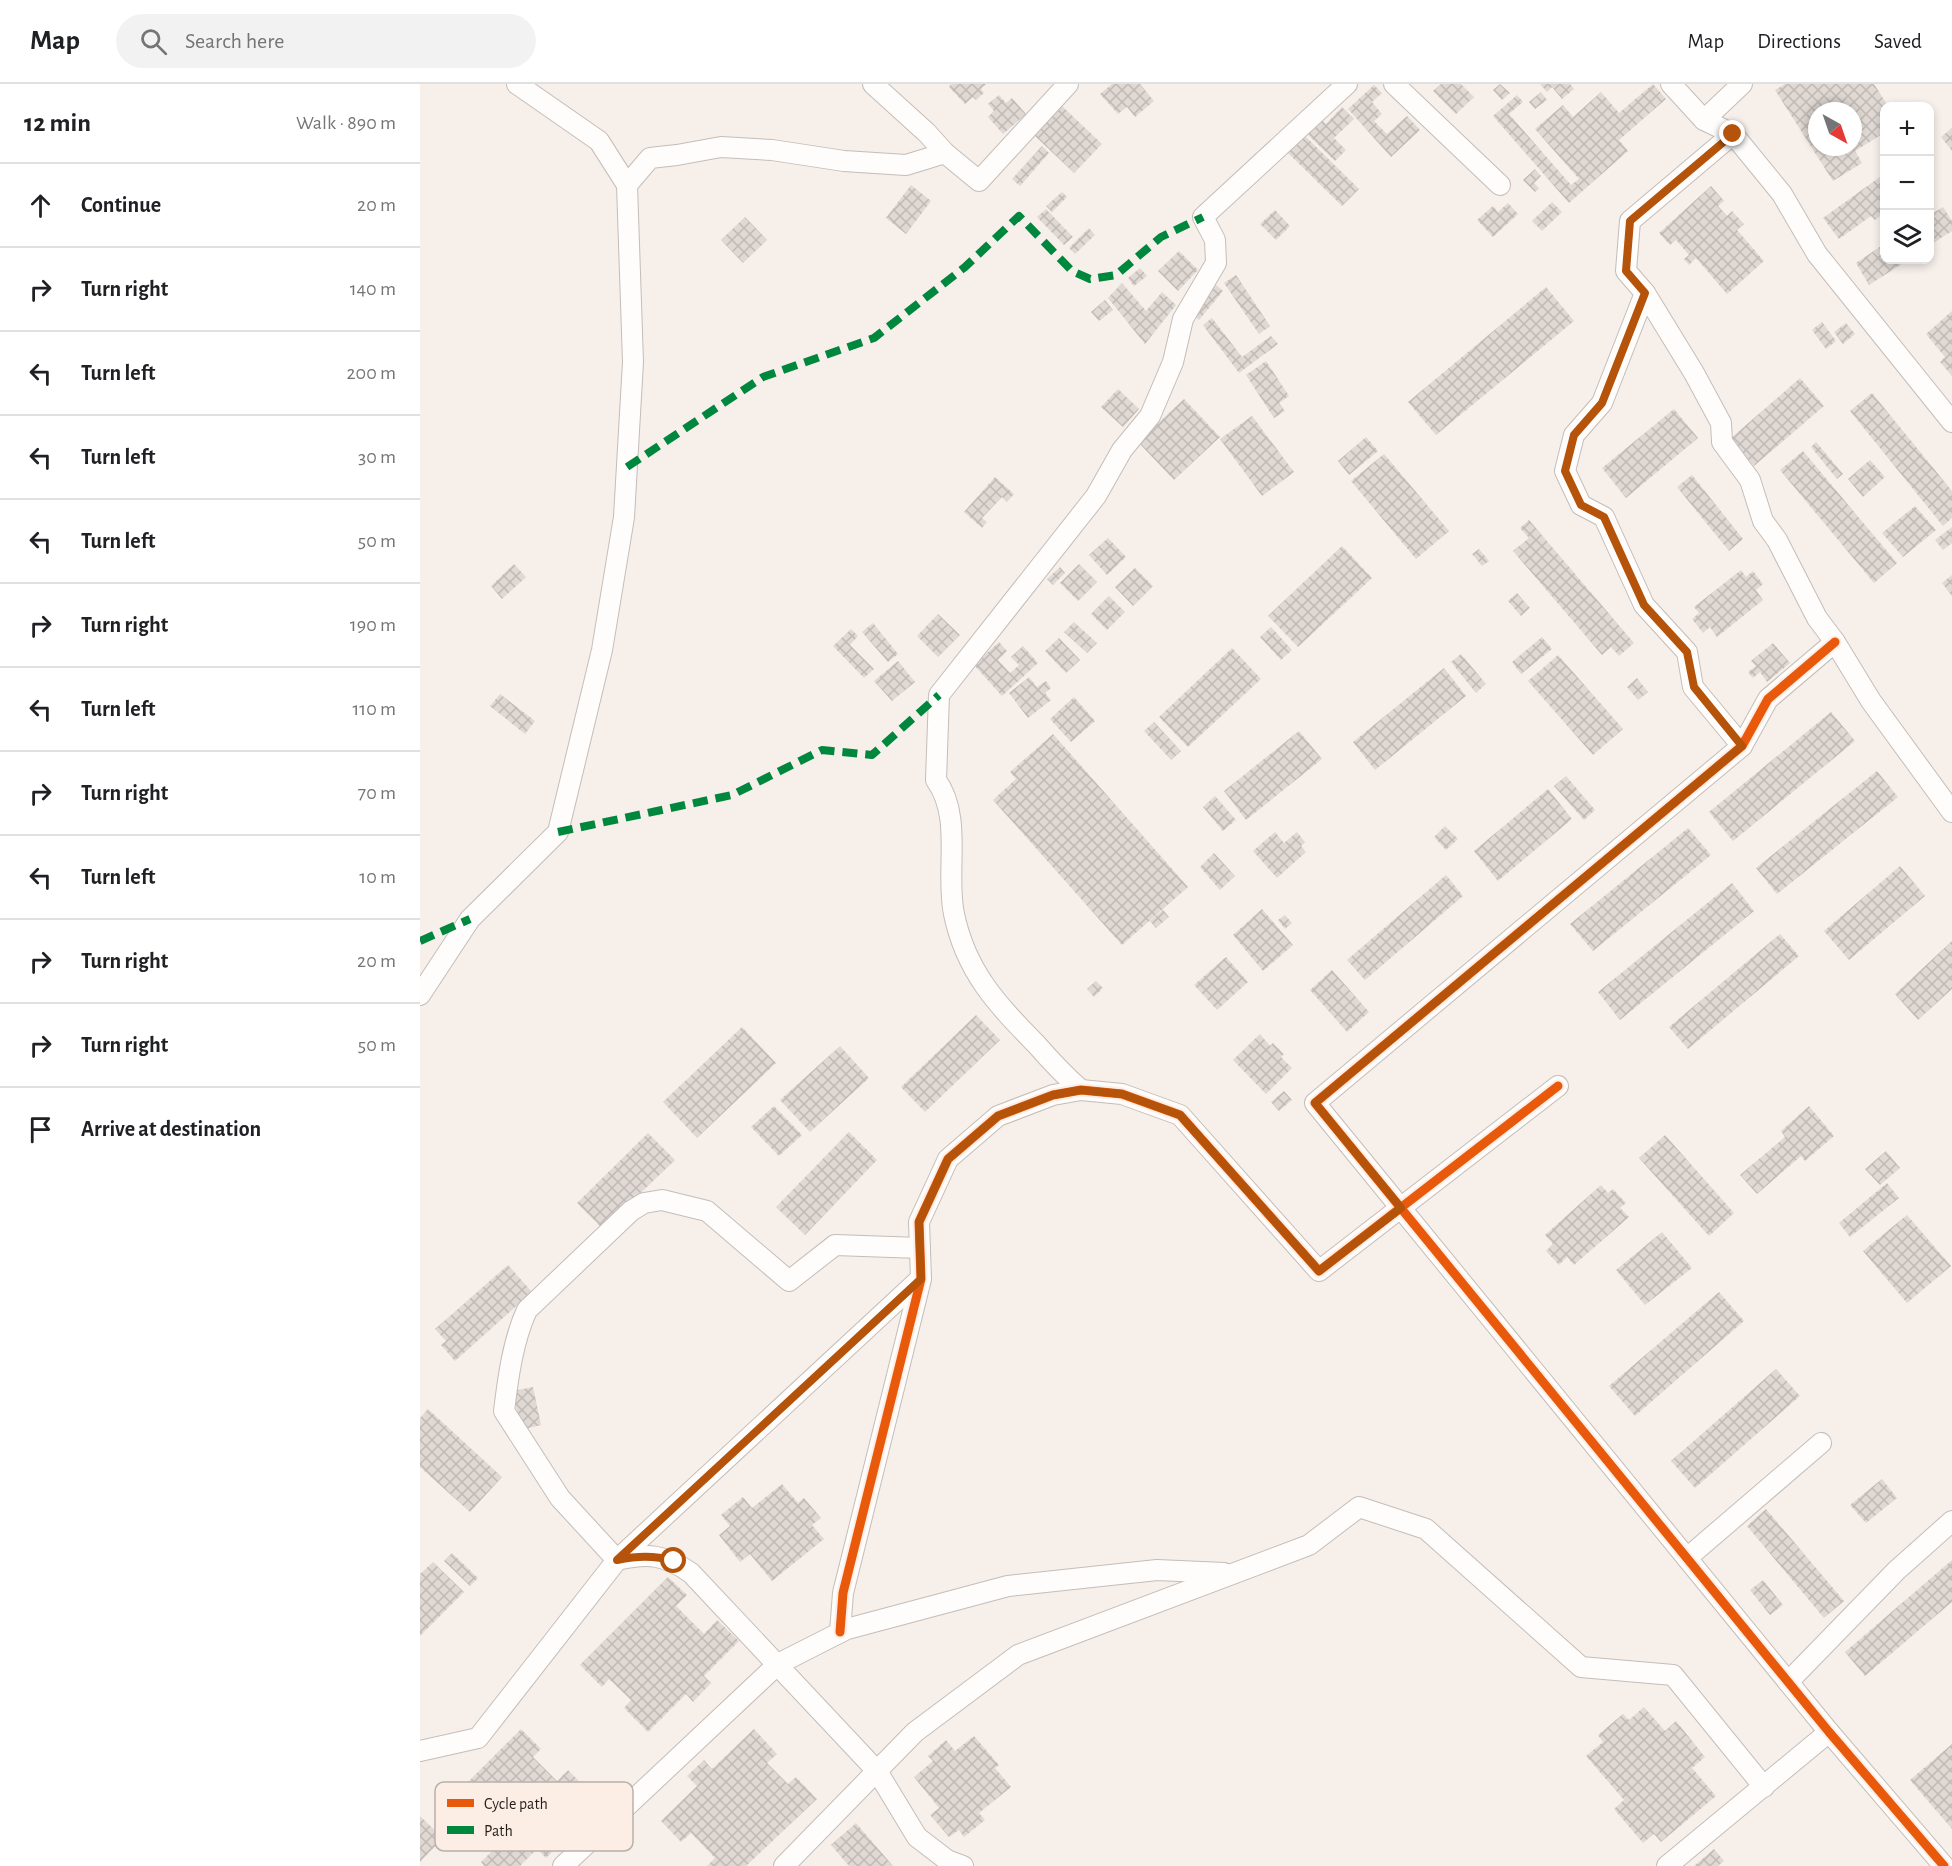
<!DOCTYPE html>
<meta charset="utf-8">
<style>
:root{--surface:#fff;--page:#f2f2f2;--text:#202124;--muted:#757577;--line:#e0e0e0}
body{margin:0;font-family:"Alegreya Sans",sans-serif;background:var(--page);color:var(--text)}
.controls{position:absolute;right:18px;top:18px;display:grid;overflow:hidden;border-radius:12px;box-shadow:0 3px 9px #0003}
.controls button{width:54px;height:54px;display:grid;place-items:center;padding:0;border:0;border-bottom:2px solid var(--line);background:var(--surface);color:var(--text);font:30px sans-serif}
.compass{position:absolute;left:1388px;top:18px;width:54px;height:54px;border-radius:50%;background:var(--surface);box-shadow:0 3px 9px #0003;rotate:140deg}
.stop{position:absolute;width:18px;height:18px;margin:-14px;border:4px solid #b45309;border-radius:50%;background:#fff}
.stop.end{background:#b45309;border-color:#fff;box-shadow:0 2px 6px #0008}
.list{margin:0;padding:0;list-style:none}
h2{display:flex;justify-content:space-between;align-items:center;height:78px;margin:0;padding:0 24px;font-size:26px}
h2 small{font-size:20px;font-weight:400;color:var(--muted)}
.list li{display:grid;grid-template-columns:39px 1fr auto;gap:18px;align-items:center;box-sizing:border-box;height:84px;padding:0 24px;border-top:2px solid var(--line)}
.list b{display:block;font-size:22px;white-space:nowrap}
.list em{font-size:20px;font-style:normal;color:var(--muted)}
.icon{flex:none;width:33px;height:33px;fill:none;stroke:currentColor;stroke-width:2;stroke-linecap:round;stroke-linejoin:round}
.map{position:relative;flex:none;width:1532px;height:1782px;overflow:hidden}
header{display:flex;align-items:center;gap:36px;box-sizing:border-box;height:84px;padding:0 30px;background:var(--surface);border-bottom:2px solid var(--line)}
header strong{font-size:28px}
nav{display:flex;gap:33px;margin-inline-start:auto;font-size:21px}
.search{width:420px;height:54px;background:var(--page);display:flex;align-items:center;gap:15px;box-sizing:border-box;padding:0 21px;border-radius:33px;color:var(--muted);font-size:22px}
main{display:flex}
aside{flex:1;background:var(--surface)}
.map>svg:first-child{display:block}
.building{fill:url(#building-cross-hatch);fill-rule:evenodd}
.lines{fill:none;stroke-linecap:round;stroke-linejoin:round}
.minor-casing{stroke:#c4bdb8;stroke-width:22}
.minor{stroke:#fefdfc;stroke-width:20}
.quiet{stroke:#00873e;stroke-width:8;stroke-dasharray:15 8;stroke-linecap:butt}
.cycleway-casing{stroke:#fceee5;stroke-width:13}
.cycleway{stroke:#e8590c;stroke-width:9}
.route{stroke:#b45309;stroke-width:8}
.key{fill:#fceee5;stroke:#bbb0a8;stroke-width:1.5}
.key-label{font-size:16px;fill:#241e1a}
</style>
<header>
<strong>Map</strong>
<div class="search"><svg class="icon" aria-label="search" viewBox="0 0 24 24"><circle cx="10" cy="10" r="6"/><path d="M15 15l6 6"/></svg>Search here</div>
<nav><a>Map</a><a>Directions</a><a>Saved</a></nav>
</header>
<main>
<aside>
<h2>12 min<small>Walk · 890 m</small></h2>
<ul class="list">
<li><svg class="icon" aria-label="ahead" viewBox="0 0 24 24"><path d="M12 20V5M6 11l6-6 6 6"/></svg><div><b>Continue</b></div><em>20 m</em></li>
<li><svg class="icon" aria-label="right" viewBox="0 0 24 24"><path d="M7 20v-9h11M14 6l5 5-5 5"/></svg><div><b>Turn right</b></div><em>140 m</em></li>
<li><svg class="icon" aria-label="left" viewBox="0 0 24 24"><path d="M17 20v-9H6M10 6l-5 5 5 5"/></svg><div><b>Turn left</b></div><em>200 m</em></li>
<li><svg class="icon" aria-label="left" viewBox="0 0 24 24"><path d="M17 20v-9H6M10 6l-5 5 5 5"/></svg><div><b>Turn left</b></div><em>30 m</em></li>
<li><svg class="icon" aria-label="left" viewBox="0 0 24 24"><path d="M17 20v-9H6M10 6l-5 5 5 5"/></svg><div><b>Turn left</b></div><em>50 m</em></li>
<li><svg class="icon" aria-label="right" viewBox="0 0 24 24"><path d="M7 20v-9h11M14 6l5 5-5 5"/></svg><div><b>Turn right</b></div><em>190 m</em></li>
<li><svg class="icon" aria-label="left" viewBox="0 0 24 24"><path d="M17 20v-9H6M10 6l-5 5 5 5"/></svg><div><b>Turn left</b></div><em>110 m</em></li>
<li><svg class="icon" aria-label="right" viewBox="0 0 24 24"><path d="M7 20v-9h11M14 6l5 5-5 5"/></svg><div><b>Turn right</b></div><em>70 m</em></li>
<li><svg class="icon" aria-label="left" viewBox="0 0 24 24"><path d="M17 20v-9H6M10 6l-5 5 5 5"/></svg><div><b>Turn left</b></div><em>10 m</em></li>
<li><svg class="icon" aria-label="right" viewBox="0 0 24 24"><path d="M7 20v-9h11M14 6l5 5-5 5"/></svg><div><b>Turn right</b></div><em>20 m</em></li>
<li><svg class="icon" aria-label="right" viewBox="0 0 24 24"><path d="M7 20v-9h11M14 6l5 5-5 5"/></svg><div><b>Turn right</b></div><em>50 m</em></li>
<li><svg class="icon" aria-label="arrive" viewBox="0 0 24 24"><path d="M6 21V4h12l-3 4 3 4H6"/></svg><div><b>Arrive at destination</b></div></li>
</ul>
</aside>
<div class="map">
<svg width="1532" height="1782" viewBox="0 0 1532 1782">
<defs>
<pattern id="building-cross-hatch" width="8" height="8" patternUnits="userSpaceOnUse" patternTransform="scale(1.5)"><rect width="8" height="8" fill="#dfd8d3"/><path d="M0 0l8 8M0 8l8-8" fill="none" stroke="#bfb9b5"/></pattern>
</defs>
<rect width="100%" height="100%" fill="#f7efea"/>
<g class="building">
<polygon points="531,0 566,0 561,5 564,9 556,16 553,13 545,20 529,3"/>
<polygon points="692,0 720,0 734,17 715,33 707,23 698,30 680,10"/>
<polygon points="1021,0 1041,0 1054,13 1036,30 1013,7"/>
<polygon points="1080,0 1090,9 1082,16 1073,6"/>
<polygon points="1120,0 1150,0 1154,5 1142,15 1132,3 1127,8"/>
<polygon points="1233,0 1246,15 1199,56 1208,67 1149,119 1073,32 1097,11 1103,18 1089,30 1151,101 1159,95 1115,45 1143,21 1153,33 1181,8 1199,29"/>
<path d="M1365,0H1454L1468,22H1464V49L1435,67L1442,79L1413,97L1355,6ZM1397,27H1433V63H1397Z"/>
<polygon points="954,1 962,9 952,18 962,30 954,37 967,50 987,32 1000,46 971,73 928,25"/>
<polygon points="1121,8 1127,16 1115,25 1109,18"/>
<polygon points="579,11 586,19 592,14 606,30 583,50 568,33 574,27 568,20"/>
<polygon points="642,22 682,60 654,89 614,51"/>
<polygon points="922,23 934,35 914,54 926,66 915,77 887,50 901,35 906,40"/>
<polygon points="1532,44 1532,67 1521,53"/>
<polygon points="883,50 939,105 922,122 866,67"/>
<polygon points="622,62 629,69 600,102 592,95"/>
<polygon points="1115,85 1121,92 1114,99 1119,104 1115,108 1103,96"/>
<polygon points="1464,90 1464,129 1455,136 1451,132 1419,155 1403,134"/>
<polygon points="491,101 511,117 486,150 466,134"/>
<polygon points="1291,102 1304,117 1298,122 1307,132 1312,127 1324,140 1317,146 1344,177 1307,210 1276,174 1269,181 1264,175 1269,171 1256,156 1250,161 1239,149"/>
<polygon points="642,108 647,113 632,128 626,122"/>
<polygon points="1132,118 1142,128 1122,147 1112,137"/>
<polygon points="1088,119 1098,130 1073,153 1057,136 1073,122 1078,128"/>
<polygon points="1523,123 1532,137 1532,147 1510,161 1510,131"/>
<polygon points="626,125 653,153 644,161 617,133"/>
<polygon points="855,126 870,142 856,156 840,140"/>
<polygon points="325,133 347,156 323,179 301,156"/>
<polygon points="669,144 675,151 655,170 649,164"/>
<polygon points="1464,160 1464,176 1488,176 1449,201 1436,179"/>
<polygon points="759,167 778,186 758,207 738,187"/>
<polygon points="720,184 727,192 714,202 708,194"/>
<polygon points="816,191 850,242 839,250 804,199"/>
<polygon points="702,199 726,227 742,208 756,221 725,260 688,214"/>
<polygon points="796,201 803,207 779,236 773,230"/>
<polygon points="1126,203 1154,237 1016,351 988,318"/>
<polygon points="685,216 693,226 679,237 671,228"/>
<polygon points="1532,227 1532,292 1520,278 1525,273 1506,250"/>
<polygon points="792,234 822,273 851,252 858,260 819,289 783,241"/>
<polygon points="1402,238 1416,257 1406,265 1392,246"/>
<polygon points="1426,239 1435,250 1423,260 1414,248"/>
<polygon points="846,277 869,312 859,319 865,327 854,334 826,291"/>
<polygon points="1380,294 1404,322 1334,382 1310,355"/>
<polygon points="698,305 719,325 703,343 681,323"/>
<polygon points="1452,309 1532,407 1532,434 1523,442 1430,327"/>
<polygon points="764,315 800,353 754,396 718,358"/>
<polygon points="1254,325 1278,354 1206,414 1182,384"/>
<polygon points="832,332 874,388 842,412 800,355"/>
<polygon points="946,353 958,367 929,391 918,377"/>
<polygon points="1396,358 1423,390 1417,395 1391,363"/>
<polygon points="1383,367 1477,479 1454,499 1360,386"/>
<polygon points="964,370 1029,447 996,475 931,397"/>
<polygon points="1450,376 1465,393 1443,413 1428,395"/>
<polygon points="1272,391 1323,455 1309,467 1257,403"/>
<polygon points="575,393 594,410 587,418 582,413 562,434 567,438 562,444 544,428"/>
<polygon points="1495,422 1516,446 1483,473 1462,449"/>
<polygon points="1109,436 1214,559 1199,572 1191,563 1182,571 1093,467 1109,454 1100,444"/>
<polygon points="1532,443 1532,459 1523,466 1515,456"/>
<polygon points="688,454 706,473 687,491 669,471"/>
<polygon points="922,462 952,494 878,563 848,532"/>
<polygon points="1059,465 1069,477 1062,482 1052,470"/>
<polygon points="94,480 106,493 82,515 71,502"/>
<polygon points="659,480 677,498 658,517 640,499"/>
<polygon points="640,483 645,489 633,501 627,495"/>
<polygon points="715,484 733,502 713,522 695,503"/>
<polygon points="1321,486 1326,493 1333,487 1343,500 1336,506 1343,516 1297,553 1290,543 1283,549 1272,535 1279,529 1274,523"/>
<polygon points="1532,491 1532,512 1522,499"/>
<polygon points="1097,509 1110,524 1101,532 1088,517"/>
<polygon points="689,512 705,528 687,546 671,530"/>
<polygon points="518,530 540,551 518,573 497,552"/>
<polygon points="654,538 677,559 667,569 644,548"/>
<polygon points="453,539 478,570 468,578 442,548"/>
<polygon points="851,543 872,566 861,576 840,553"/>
<polygon points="431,545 438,552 430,561 454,585 444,594 413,562"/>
<polygon points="1122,553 1132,565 1101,590 1092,578"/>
<polygon points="639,554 660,576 646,589 625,567"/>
<polygon points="579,558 587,567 578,576 590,589 599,581 591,573 603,562 618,579 582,612 554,581"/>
<polygon points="1353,559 1370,579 1347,598 1340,588 1333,594 1328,588 1336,582 1331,577"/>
<polygon points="812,564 841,595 768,663 739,633"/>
<polygon points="1041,570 1066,600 1056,609 1031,578"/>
<polygon points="1138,571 1203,645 1173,671 1108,597"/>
<polygon points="478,577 495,598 472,617 454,597"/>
<polygon points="1024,584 1046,612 955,686 933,658"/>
<polygon points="609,593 617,603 626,597 631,604 625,609 631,616 608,634 589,609"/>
<polygon points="1217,594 1228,608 1218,616 1207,603"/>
<polygon points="80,610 115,637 105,650 70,622"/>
<polygon points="654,613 675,637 651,658 630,635"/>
<polygon points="1411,628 1435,657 1313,757 1289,728"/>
<polygon points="734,638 761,667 751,676 724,647"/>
<polygon points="879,647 902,675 826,736 804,707"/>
<polygon points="633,650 768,803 702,861 573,716 596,695 590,688"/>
<polygon points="1457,687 1478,713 1357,810 1336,784"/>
<polygon points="1146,692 1175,726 1164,736 1134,702"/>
<polygon points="1128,705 1152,735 1078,797 1054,767"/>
<polygon points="795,712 816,736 803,747 783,723"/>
<polygon points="1025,742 1038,755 1026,766 1014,753"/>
<polygon points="1268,744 1291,771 1173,867 1150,840"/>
<polygon points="855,748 864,759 877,748 885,758 881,762 886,768 857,794 833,767"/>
<polygon points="794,769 815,792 800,806 780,783"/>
<polygon points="1480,782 1505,812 1429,876 1404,847"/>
<polygon points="1026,791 1043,812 945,896 927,876"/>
<polygon points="1312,799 1334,827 1200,936 1178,908"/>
<polygon points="842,825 873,861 843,887 813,851"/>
<polygon points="743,826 749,833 736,844 730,837"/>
<polygon points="865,831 872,839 865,845 858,836"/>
<polygon points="1360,850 1379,872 1268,965 1249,943"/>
<polygon points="1532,857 1532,905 1498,936 1475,910"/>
<polygon points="806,873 828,898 797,926 774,901"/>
<polygon points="912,886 949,928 927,948 890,906"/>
<polygon points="676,897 683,904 674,913 667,905"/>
<polygon points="556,931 580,956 505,1028 481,1003"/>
<polygon points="322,943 356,979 277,1054 243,1018"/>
<polygon points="840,950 850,962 853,959 864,970 861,973 872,984 846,1010 813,976"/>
<polygon points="420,962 449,994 390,1048 360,1016"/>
<polygon points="864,1007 872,1016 859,1027 851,1018"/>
<polygon points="354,1022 382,1051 359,1072 331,1043"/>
<polygon points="1389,1022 1414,1052 1385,1077 1381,1072 1337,1110 1320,1091 1365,1053 1361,1047"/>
<polygon points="429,1048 457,1076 385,1151 356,1123"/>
<polygon points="228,1049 255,1076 183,1145 157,1119"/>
<polygon points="1245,1051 1314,1129 1289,1152 1219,1074"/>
<polygon points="1466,1067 1480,1084 1460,1101 1445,1085"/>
<polygon points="1467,1099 1479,1114 1430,1153 1419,1139"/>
<polygon points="1181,1101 1188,1109 1193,1105 1206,1119 1200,1124 1209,1133 1154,1181 1147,1173 1139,1181 1126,1167 1133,1160 1125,1151"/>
<polygon points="1487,1131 1531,1182 1487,1219 1443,1167"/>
<polygon points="1242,1148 1272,1184 1225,1221 1196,1186"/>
<polygon points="88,1181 112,1208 35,1277 21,1261 26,1257 15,1245"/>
<polygon points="1299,1208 1324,1237 1215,1332 1189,1302"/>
<polygon points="1356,1285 1380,1312 1275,1404 1251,1377"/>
<polygon points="113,1303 121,1341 101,1346 93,1307"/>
<polygon points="8,1325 82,1393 50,1428 0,1383 0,1334"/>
<polygon points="1462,1395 1477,1414 1446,1439 1430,1421"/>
<polygon points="362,1400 378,1419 384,1414 401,1434 392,1441 404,1455 352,1497 330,1470 320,1478 299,1451 310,1442 301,1431 323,1413 332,1424"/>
<polygon points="1346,1425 1424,1517 1404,1534 1327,1442"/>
<polygon points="32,1469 58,1494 50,1502 24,1477"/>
<polygon points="1532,1476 1532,1518 1445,1592 1425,1568"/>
<polygon points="13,1478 44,1508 0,1552 0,1490"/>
<polygon points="248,1493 267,1511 256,1522 284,1550 297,1536 319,1557 284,1592 291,1599 273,1618 266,1610 228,1648 204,1624 211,1616 189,1595 182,1603 160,1581"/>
<polygon points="1343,1496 1363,1521 1350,1531 1330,1506"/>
<polygon points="1224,1623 1245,1647 1256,1637 1285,1673 1272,1684 1296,1712 1241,1758 1234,1750 1223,1759 1194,1725 1204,1716 1166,1672 1183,1658 1178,1651 1203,1630 1209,1636"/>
<polygon points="101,1645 121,1665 113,1673 137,1697 148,1686 171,1709 135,1745 145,1755 126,1774 117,1765 100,1782 64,1782 61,1778 72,1767 36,1730 57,1709 47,1699"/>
<polygon points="334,1645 357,1670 347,1679 368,1700 376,1693 397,1715 326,1782 287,1782 295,1774 271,1749 261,1758 241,1737 277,1702 267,1692 284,1676 292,1685"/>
<polygon points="554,1652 579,1681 575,1684 591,1703 559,1729 565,1736 544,1753 539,1746 529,1753 510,1731 519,1724 494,1693 513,1677 508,1672 526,1656 535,1667"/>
<polygon points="1532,1660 1532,1745 1490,1696"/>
<polygon points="0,1732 23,1754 0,1778"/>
<polygon points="436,1739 473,1782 429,1782 411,1761"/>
<polygon points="1294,1765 1304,1777 1298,1782 1274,1782"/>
</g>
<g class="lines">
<g class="minor-casing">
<g id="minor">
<polyline points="97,0 179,57 207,101 230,74 257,71 301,63 352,66 424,77 486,81 525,69"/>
<polyline points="453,0 507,49 525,69 559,97 648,0"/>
<polyline points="974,0 1080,101"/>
<polyline points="1251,0 1284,36 1313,50 1210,137 1206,187 1225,209 1182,319 1154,351 1145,387 1161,421 1184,433 1224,521 1267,568 1273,603 1322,662"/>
<polyline points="1284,36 1322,0"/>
<polyline points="1313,50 1362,110 1397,170 1532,338"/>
<polyline points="1225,209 1274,289 1301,339 1302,358 1330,396 1343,437 1357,456 1397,534 1415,558 1451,617 1532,728"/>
<polyline points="1415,558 1348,615 1322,662 895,1019 1409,1648 1524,1782"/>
<polyline points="0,911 50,835 138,748 182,566 204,433 213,278 207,101"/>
<path d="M661,1006C645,992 630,976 616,960C577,920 546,888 534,830C525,788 543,733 516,696L519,611L676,412L702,366L730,332L753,278L763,235L796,179L795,156L783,133L927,0"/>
<path d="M500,1164L415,1161L369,1197L287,1127L242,1116L224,1119L211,1127L107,1226C93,1256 88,1294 84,1327L140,1414L197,1476C228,1469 244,1470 271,1489L457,1687L497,1753L527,1776L543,1782"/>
<polyline points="1267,1474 1401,1359"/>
<polyline points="420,1548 423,1509 501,1195 499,1138 528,1075 578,1032 633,1011 661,1006 702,1010 760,1031 899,1187 1138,1002"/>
<polyline points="1368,1598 1477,1486 1532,1437"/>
<polyline points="0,1667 58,1654 197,1476 500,1195"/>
<polyline points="143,1782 358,1580 427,1545 588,1502 737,1486 804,1489"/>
<polyline points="364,1782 495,1648 598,1571 889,1461 939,1423 1006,1445 1161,1583 1253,1591 1344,1703"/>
<polyline points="1247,1782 1409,1648"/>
</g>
</g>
<use href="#minor" class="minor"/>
<g class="quiet">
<polyline points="207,383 343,293 454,254 545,183 599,132 652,187 670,195 696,191 741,153 783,133"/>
<polyline points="138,748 312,711 402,666 452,671 519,611"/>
<polyline points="0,857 50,835"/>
</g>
<g class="cycleway-casing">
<g id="cycleway">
<polyline points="1415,558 1348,615 1322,662 895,1019 1409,1648 1524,1782"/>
<polyline points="420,1548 423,1509 501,1195 499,1138 528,1075 578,1032 633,1011 661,1006 702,1010 760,1031 899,1187 1138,1002"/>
</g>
</g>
<use href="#cycleway" class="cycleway"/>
</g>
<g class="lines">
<path class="route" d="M254,1477C233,1471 217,1472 197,1476L501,1195L499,1138L528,1075L578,1032L633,1011L661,1006L702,1010L760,1031L899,1187L981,1124L895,1019L1322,662L1274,603L1267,568L1224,521L1184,433L1161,421L1145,387L1154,351L1182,319L1225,209L1206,187L1210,137L1313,50"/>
</g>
<rect x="15" y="1698" width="198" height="69" rx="9" class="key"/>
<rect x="27" y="1715" width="27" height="8" fill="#e8590c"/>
<rect x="27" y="1742" width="27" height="8" fill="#00873e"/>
<g class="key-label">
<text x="64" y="1725">Cycle path</text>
<text x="64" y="1752">Path</text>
</g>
</svg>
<div class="controls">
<button>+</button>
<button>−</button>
<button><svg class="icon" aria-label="layers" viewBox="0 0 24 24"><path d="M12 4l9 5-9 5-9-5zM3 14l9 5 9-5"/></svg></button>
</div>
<svg class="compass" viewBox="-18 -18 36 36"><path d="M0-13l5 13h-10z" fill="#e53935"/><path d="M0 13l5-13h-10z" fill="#757577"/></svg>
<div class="stop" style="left:254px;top:1477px"></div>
<div class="stop end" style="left:1313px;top:50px"></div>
</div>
</main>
